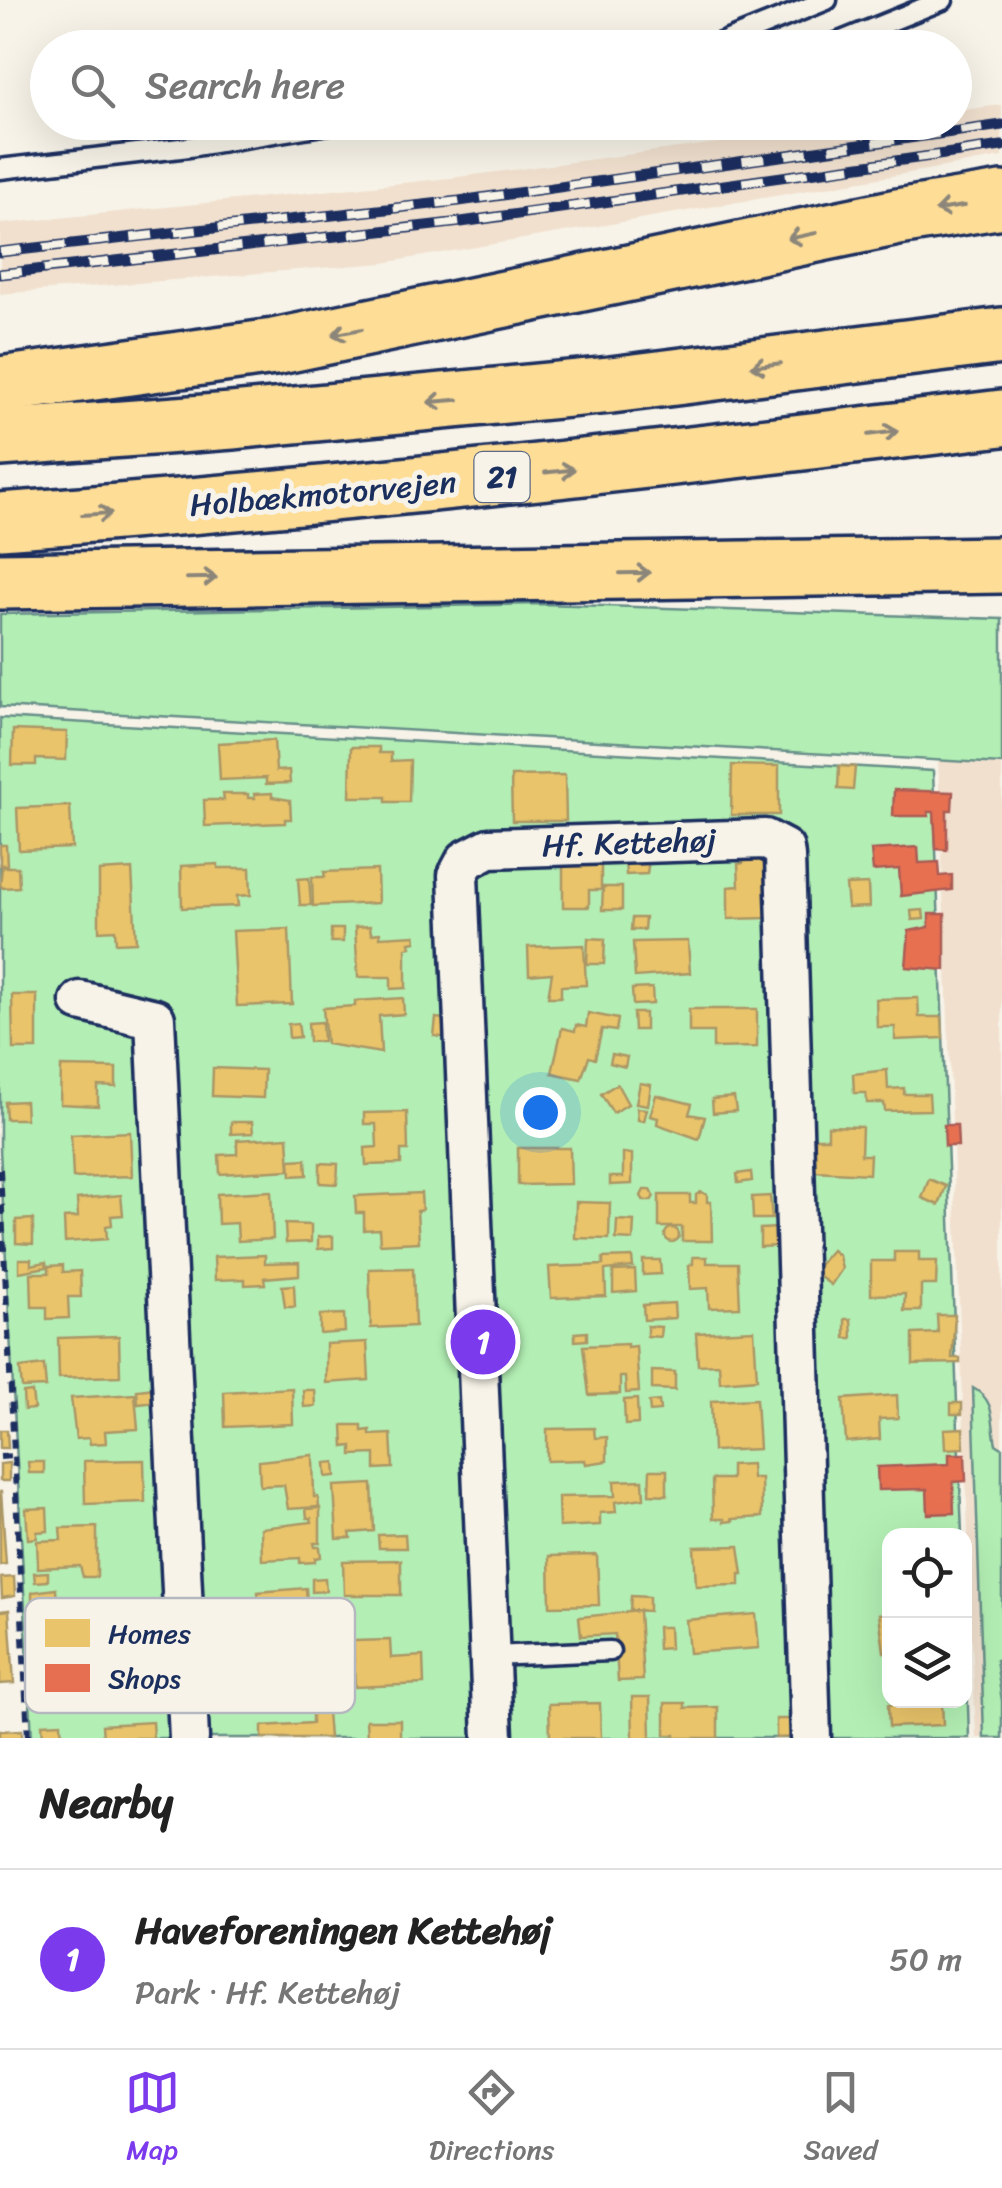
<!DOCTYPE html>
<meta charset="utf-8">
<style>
:root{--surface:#fff;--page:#f6f6f6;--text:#222;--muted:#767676;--line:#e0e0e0;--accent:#7c3aed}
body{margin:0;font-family:Sriracha,sans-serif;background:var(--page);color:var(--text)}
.controls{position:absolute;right:30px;bottom:30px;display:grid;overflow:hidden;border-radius:20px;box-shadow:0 10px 40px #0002}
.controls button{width:90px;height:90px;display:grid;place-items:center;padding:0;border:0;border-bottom:2px solid var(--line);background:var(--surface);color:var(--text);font:50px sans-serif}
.you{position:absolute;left:540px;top:1112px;width:35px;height:35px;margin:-25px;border:8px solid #fff;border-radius:50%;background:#1a73e8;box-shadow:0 0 0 15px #1a73e833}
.badge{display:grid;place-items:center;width:65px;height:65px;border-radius:50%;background:var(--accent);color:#fff;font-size:32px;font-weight:700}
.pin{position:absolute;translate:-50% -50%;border:5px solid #fff;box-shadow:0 2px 10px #0006}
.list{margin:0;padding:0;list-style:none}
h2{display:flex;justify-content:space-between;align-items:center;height:130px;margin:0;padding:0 40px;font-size:42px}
h2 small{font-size:32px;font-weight:400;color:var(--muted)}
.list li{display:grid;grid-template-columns:65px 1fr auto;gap:30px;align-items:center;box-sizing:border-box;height:180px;padding:0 40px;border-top:2px solid var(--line)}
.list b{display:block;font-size:38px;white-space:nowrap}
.list p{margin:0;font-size:32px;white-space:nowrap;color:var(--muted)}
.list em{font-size:32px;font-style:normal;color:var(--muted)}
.icon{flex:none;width:55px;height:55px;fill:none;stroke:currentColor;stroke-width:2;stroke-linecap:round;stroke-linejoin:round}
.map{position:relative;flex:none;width:1002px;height:1738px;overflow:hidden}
.search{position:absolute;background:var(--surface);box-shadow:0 10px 40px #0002;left:30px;right:30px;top:30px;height:110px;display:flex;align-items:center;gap:25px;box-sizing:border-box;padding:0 35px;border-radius:55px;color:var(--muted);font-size:38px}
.sheet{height:310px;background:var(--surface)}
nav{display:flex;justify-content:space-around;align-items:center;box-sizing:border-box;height:140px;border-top:2px solid var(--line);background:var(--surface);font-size:28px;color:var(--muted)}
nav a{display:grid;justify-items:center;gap:5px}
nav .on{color:var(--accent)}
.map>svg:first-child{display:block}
.built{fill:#f1e0ce}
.green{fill:#b3efb4;stroke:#678f89;stroke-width:2.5}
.homes{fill:#e9c46a;stroke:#ab9766;stroke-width:2.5}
.shops{fill:#e76f51;stroke:#aa5c55;stroke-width:2.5}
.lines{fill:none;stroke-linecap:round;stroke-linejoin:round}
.lane-casing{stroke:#1b2f5e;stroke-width:25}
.street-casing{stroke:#1b2f5e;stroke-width:45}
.highway-casing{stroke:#1b2f5e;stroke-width:62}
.path{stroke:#1b2f5e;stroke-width:6;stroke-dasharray:10 8;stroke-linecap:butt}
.lane{stroke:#f7f3e8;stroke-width:18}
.street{stroke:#f7f3e8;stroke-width:38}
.highway{stroke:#fedd96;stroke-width:55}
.rail-casing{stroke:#1b2f5e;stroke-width:11}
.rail{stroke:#f7f3e8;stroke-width:8;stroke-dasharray:22;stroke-linecap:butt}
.oneway{stroke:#8c867a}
.labels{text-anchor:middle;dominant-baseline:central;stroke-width:10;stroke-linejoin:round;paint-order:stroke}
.shield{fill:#f7f3e8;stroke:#5d6a87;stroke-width:2.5}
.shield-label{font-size:30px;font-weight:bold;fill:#1b2f5e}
.street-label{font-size:32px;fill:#1b2f5e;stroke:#f7f3e8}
.key{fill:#f7f3e8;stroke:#b5b8bf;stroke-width:2.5}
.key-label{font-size:28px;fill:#1b2f5e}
</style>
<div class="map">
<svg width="1002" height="1738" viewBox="0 0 1002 1738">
<rect width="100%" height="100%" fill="#f7f3e8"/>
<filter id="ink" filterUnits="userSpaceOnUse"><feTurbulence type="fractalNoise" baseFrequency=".01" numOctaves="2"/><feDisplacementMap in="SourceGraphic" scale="20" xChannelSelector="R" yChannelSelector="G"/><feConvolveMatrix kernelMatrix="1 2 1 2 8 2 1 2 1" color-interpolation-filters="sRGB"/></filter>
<g filter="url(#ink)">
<g class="built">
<polygon points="1002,105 1002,157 383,263 0,294 0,224 451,178 868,123 954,122 955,111"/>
<polygon points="938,760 1002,764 1002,1738 976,1738"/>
</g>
<g class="green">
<polygon points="542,604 1002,619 1002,764 0,707 0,614"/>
<polygon points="0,718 933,771 962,1535 890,1536 890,1700 964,1700 965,1612 969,1738 32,1738 0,1149"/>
<path d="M973,1388C996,1400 991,1421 996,1444L1002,1448V1658L996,1660L1002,1701V1738H984Z"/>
</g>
<g class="homes">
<polygon points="13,730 67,732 66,760 36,759 36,765 12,765"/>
<polygon points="274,740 276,771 289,770 290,783 266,784 266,778 220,780 218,743"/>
<polygon points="351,747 379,747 379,753 391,753 391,761 410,760 409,802 386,802 386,797 350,797"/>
<polygon points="732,765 779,766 779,815 731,815"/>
<polygon points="839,766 855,767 853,790 838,789"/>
<polygon points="565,775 566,821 512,821 511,776"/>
<polygon points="272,793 272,797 290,800 291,819 285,819 285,823 205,826 204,800 224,800 223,794 248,794 248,798 255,798 254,794"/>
<polygon points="70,806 72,848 19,850 17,808"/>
<polygon points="0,845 6,845 7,865 0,865"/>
<polygon points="762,849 768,864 770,918 728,919 728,887 739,886 738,864 743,863 743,850"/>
<polygon points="563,858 589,858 588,864 601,863 601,890 589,890 589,907 563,907"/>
<polygon points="649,859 647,874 626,875 625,861"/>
<polygon points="218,864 218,868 250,868 251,895 237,896 238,906 182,908 181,866"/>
<polygon points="2,867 18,867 19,887 3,888 0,885"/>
<polygon points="132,869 136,942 116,943 115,930 99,931 99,871"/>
<polygon points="377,870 378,903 313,906 312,877 325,877 324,872"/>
<polygon points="309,878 311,905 300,905 298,879"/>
<polygon points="868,884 869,907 848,908 846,885"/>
<polygon points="603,887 622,887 622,910 602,910"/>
<polygon points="923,910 924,919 912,920 911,911"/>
<polygon points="632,918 645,918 644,930 631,930"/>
<polygon points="370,926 371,934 380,933 380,937 415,935 416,941 410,942 411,947 406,948 406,988 391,989 391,977 358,977 355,927"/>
<polygon points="289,929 292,1004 237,1006 233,931"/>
<rect x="331" y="929" width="12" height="13"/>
<polygon points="588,938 605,939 604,964 587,964"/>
<polygon points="688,941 690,973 635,977 633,942"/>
<polygon points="584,945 586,985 561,986 561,997 548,997 552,973 529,975 528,947"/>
<polygon points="652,988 653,1004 633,1005 632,989"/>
<polygon points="12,995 37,995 37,1049 13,1049"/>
<polygon points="403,998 404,1014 379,1016 381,1053 326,1044 323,1008 355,1006 355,1001"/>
<polygon points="918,998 919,1017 942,1017 943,1038 895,1040 895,1027 877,1027 876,999"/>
<polygon points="689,1009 757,1009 757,1047 713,1048 713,1032 689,1032"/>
<polygon points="588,1013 618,1019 616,1031 602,1029 595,1059 589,1057 581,1079 552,1073 562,1028 575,1031 576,1025 586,1027"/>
<polygon points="633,1013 645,1013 645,1030 634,1030"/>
<polygon points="436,1018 452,1020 450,1038 434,1036"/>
<polygon points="322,1022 323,1041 309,1042 308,1023"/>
<polygon points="298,1023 300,1037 289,1038 288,1024"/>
<polygon points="612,1054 627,1057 625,1067 610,1063"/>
<polygon points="61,1067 116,1068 116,1087 98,1086 98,1106 60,1104"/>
<polygon points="213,1068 264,1070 263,1098 212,1096"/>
<polygon points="887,1070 888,1089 904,1088 904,1094 929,1094 930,1110 885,1111 884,1103 867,1103 866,1093 854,1093 853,1074"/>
<polygon points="640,1083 651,1085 648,1105 636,1103"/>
<polygon points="617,1084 628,1104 613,1113 601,1094"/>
<polygon points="656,1095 692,1104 689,1114 705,1117 699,1139 657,1124 658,1118 650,1116"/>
<polygon points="734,1097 736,1111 713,1113 712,1099"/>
<polygon points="25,1101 26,1119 6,1119 5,1102"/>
<polygon points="637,1108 647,1109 644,1121 638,1120"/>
<polygon points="407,1112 408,1150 401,1150 401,1164 366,1165 365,1148 377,1147 376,1124 364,1124 364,1113"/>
<polygon points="231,1122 252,1122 253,1133 231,1134"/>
<polygon points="828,1126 862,1127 861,1155 870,1155 869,1174 814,1171 815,1138 828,1138"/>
<polygon points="130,1132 132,1176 73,1178 71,1135"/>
<polygon points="288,1137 290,1170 220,1174 219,1155 237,1154 237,1140"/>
<polygon points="518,1148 570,1148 571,1184 518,1185"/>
<polygon points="623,1153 632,1154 632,1184 610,1185 610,1177 623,1177"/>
<polygon points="306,1159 307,1175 291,1176 290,1160"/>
<polygon points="320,1163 338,1164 337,1184 320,1183"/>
<polygon points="751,1172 752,1181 738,1183 737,1174"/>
<polygon points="929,1179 946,1186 939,1205 922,1198"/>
<polygon points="644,1190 651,1190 654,1196 651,1201 644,1201 641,1196"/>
<polygon points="271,1191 273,1239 238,1241 237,1223 218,1224 217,1194"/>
<polygon points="701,1192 707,1195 707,1202 711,1202 712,1241 682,1241 682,1227 659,1227 659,1195 690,1195 690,1203 696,1203 696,1195"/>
<polygon points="421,1193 422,1210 417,1211 419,1242 380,1244 379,1229 364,1230 364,1213 356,1213 355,1196"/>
<polygon points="121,1195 123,1215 111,1216 112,1225 106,1226 107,1239 65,1242 64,1218 78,1217 77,1199"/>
<polygon points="770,1196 772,1219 753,1219 752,1197"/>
<polygon points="576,1202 610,1203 609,1239 575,1238"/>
<polygon points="33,1219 33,1244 16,1243 16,1220"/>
<polygon points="617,1220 634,1221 633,1240 616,1239"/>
<polygon points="285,1224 311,1225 311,1242 286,1243"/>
<polygon points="777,1228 778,1246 760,1247 760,1229"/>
<circle cx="672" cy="1235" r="7"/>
<polygon points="333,1236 333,1248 318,1249 318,1237"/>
<polygon points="832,1250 839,1256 842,1269 831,1285 813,1272"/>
<polygon points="894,1252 919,1252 919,1261 937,1261 936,1285 921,1285 921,1311 904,1311 905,1294 871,1295 871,1261 894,1261"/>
<polygon points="265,1255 265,1263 299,1262 299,1275 264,1278 265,1284 245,1285 245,1279 215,1280 214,1257"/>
<polygon points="632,1257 633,1267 605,1270 606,1296 551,1298 549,1267 603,1265 603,1258"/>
<polygon points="693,1257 707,1257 707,1263 738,1263 740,1307 709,1308 708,1288 690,1289 689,1265 693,1264"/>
<polygon points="19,1259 31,1259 31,1265 46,1262 47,1267 19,1272"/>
<polygon points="643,1260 660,1260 661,1274 643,1275"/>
<polygon points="63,1265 63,1272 80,1271 81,1297 68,1297 69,1318 47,1319 47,1307 32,1307 31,1273 49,1273 49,1266"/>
<polygon points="413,1268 415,1326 371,1328 369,1269"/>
<polygon points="635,1270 636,1291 613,1293 613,1271"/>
<polygon points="294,1285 295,1307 285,1307 282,1286"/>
<polygon points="674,1303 675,1318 644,1320 643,1305"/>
<polygon points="344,1314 345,1332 320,1334 320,1315"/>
<polygon points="937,1315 955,1315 952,1358 960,1358 960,1363 913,1364 913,1334 938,1333"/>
<polygon points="845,1319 851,1319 852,1338 845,1338"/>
<polygon points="647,1326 661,1327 660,1337 647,1336"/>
<polygon points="754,1330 757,1379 720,1382 719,1364 698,1365 696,1333"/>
<polygon points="587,1332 587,1340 575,1341 575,1333"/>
<polygon points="119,1336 120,1376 59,1378 58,1338"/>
<polygon points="367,1342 369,1380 326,1383 326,1344"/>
<polygon points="627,1344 627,1347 636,1346 639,1392 626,1393 625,1377 620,1377 620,1394 589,1395 583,1346"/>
<polygon points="44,1365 46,1387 22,1388 20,1368"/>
<polygon points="652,1371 675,1372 675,1390 652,1389"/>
<polygon points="164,1387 166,1401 138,1404 137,1390"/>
<polygon points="292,1388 293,1424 225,1427 224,1392"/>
<polygon points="303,1390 315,1390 316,1406 304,1407"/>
<polygon points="32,1392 34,1409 24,1410 23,1393"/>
<polygon points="135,1394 138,1429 105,1431 106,1443 90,1444 89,1438 76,1439 71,1398"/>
<polygon points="897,1395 898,1418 879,1419 880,1439 846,1442 843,1399"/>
<polygon points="637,1399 638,1424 625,1425 624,1400"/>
<polygon points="756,1399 759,1449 713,1451 711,1401"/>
<polygon points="659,1401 660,1411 650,1412 649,1402"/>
<rect x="951" y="1403" width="11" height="11"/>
<polygon points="343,1425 362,1425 362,1431 370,1430 370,1435 391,1434 393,1468 375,1469 375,1454 352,1455 352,1446 344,1447"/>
<polygon points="594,1428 595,1438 607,1437 607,1461 586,1464 585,1460 547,1461 547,1429"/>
<polygon points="963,1428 964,1448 945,1449 944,1429"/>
<polygon points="0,1430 7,1430 8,1448 0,1448"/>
<polygon points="313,1455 314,1497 318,1497 319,1507 288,1509 284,1485 260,1486 259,1461"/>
<polygon points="144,1460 145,1502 85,1504 84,1461"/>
<polygon points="28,1462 44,1462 44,1473 29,1473"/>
<polygon points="335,1462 336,1476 326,1477 325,1463"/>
<polygon points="9,1463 9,1481 0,1481 0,1464"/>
<polygon points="751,1464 752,1478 761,1478 762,1517 732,1519 733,1521 724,1522 724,1519 713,1519 712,1479 731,1479 731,1465"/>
<polygon points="650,1470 667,1470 667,1495 649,1494"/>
<polygon points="643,1480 644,1498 615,1502 616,1512 600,1513 600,1525 559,1527 558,1497 615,1496 614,1481"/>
<polygon points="372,1484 374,1531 350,1533 351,1538 337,1539 334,1486"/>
<polygon points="1,1492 6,1564 0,1565 0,1492"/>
<polygon points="47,1508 48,1531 37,1532 37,1538 28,1539 26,1509"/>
<polygon points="320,1508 320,1543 314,1543 315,1547 320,1547 321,1557 315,1558 315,1562 300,1563 300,1558 262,1560 261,1528 312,1522 311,1518 307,1518 306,1509"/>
<polygon points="97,1527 97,1577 83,1577 80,1566 38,1568 37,1541 61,1540 60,1528"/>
<polygon points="405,1534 406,1548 379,1548 378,1535"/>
<polygon points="739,1546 743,1574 740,1574 740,1585 696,1586 694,1547"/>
<polygon points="597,1555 599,1605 550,1606 549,1556"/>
<polygon points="401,1560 401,1595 344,1595 343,1561"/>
<polygon points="48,1572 48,1581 35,1582 34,1573"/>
<polygon points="14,1577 15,1596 2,1598 1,1578"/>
<polygon points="325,1578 326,1591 312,1592 312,1579"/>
<polygon points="306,1588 309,1632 298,1633 297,1627 261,1629 258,1592"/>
<polygon points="56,1589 57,1604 32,1603 32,1592"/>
<polygon points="631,1596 649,1597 649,1611 630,1610"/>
<polygon points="9,1610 14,1683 0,1684 0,1611"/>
<polygon points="639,1611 643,1680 618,1681 615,1634 581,1636 579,1617"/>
<polygon points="890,1613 890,1652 884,1652 879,1614"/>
<polygon points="756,1614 759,1648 689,1653 686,1620"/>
<polygon points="657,1627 669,1627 670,1648 658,1649"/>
<polygon points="390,1640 391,1658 423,1656 424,1684 355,1687 353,1641"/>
<polygon points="632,1697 650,1697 651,1738 633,1738"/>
<polygon points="920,1700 942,1700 943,1725 889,1727 888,1705 920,1704"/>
<polygon points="600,1703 601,1738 550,1738 549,1704"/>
<polygon points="665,1703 685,1703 685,1708 718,1707 718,1738 675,1738 675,1735 665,1735"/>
<polygon points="327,1711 329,1738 262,1738 262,1726 312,1723 312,1713"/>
<polygon points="776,1719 799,1719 799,1737 776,1738"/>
<polygon points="366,1720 400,1720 400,1737 367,1738"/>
<polygon points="152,1722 153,1738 103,1738 102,1725"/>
<polygon points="61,1723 62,1738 43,1738 42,1724"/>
<polygon points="22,1730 22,1738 0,1738 0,1731"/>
</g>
<g class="shops">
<polygon points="894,790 953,792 952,810 947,810 947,850 936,849 934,812 928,812 929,816 893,816"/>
<polygon points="918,847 919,863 939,862 940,876 952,875 952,890 901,896 899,869 873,871 871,850"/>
<polygon points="929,914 945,914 945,970 906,967 909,931 929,927"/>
<polygon points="944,1125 957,1125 958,1146 945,1146"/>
<polygon points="949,1454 965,1454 966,1481 953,1482 954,1513 928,1514 927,1489 878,1490 877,1467 949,1464"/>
</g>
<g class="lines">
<g class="lane-casing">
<g id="lane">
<polyline points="708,48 827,0"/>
<polyline points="824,48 943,0"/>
<polyline points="841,122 841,123"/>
<polyline points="0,169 189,147 341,122"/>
<polyline points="490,1656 610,1651"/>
</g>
</g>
<g class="street-casing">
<g id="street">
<polyline points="80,1001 155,1019 189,1738"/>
<polyline points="493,1738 458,875 466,860 489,848 765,839 784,849 785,857 811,1738"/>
</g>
</g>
<g class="highway-casing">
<g id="highway">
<polyline points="0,385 274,347 898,217 1002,200"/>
<polyline points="0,438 232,421 611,385 1002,336"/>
<path d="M0,521C335,497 668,459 1002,418"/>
<polyline points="0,581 1002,565"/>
</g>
</g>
<g class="path">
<polyline points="0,1169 28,1738"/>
<polyline points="0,1457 14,1456"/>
</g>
<use href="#lane" class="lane"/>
<use href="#street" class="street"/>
<use href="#highway" class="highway"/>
<g class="rail-casing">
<g id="rail">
<polyline points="0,252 459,201 1002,125"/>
<polyline points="0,274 461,222 1002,146"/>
</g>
</g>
<use href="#rail" class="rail"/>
</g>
<defs><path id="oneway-shaft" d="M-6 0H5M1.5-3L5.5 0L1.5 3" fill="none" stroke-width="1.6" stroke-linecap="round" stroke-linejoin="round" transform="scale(2.5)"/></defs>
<g class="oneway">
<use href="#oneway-shaft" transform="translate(950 208) rotate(171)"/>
<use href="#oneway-shaft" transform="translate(802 236) rotate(168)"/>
<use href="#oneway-shaft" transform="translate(347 332) rotate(169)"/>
<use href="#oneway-shaft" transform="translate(766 365) rotate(173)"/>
<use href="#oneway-shaft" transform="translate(443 401) rotate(175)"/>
<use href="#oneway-shaft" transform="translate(883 433) rotate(-7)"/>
<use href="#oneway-shaft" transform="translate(560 471) rotate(-6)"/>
<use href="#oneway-shaft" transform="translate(97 514) rotate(-4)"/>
<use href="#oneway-shaft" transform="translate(635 573) rotate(-1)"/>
<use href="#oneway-shaft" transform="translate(202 578) rotate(-1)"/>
</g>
</g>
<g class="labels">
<rect class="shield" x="474.5" y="452" width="55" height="50" rx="8"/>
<g class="shield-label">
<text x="502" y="477">21</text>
</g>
<g class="street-label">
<text transform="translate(323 494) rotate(-5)">Holbækmotorvejen</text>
<text transform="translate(629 843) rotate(-2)">Hf. Kettehøj</text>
</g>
</g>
<rect x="25" y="1598" width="330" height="115" rx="15" class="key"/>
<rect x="45" y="1619" width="45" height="28" fill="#e9c46a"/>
<rect x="45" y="1664" width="45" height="28" fill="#e76f51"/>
<g class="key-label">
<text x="108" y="1643">Homes</text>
<text x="108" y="1688">Shops</text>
</g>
</svg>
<div class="controls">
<button><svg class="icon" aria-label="locate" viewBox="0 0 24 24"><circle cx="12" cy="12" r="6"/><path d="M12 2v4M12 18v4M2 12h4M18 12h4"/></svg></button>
<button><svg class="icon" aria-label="layers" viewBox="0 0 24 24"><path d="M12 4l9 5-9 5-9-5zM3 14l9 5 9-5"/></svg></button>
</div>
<div class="you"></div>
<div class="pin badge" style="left:483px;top:1342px">1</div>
<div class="search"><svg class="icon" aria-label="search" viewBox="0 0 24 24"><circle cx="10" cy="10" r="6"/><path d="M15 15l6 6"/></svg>Search here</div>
</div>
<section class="sheet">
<h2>Nearby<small></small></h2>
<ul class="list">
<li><span class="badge">1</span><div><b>Haveforeningen Kettehøj</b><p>Park · Hf. Kettehøj</p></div><em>50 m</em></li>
</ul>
</section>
<nav>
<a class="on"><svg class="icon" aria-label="map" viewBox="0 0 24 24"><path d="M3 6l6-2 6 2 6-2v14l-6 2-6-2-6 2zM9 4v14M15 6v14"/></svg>Map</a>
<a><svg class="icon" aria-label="directions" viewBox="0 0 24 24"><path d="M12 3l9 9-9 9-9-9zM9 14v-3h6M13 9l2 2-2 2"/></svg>Directions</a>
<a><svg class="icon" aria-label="saved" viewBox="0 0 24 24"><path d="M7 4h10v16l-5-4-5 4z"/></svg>Saved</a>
</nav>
